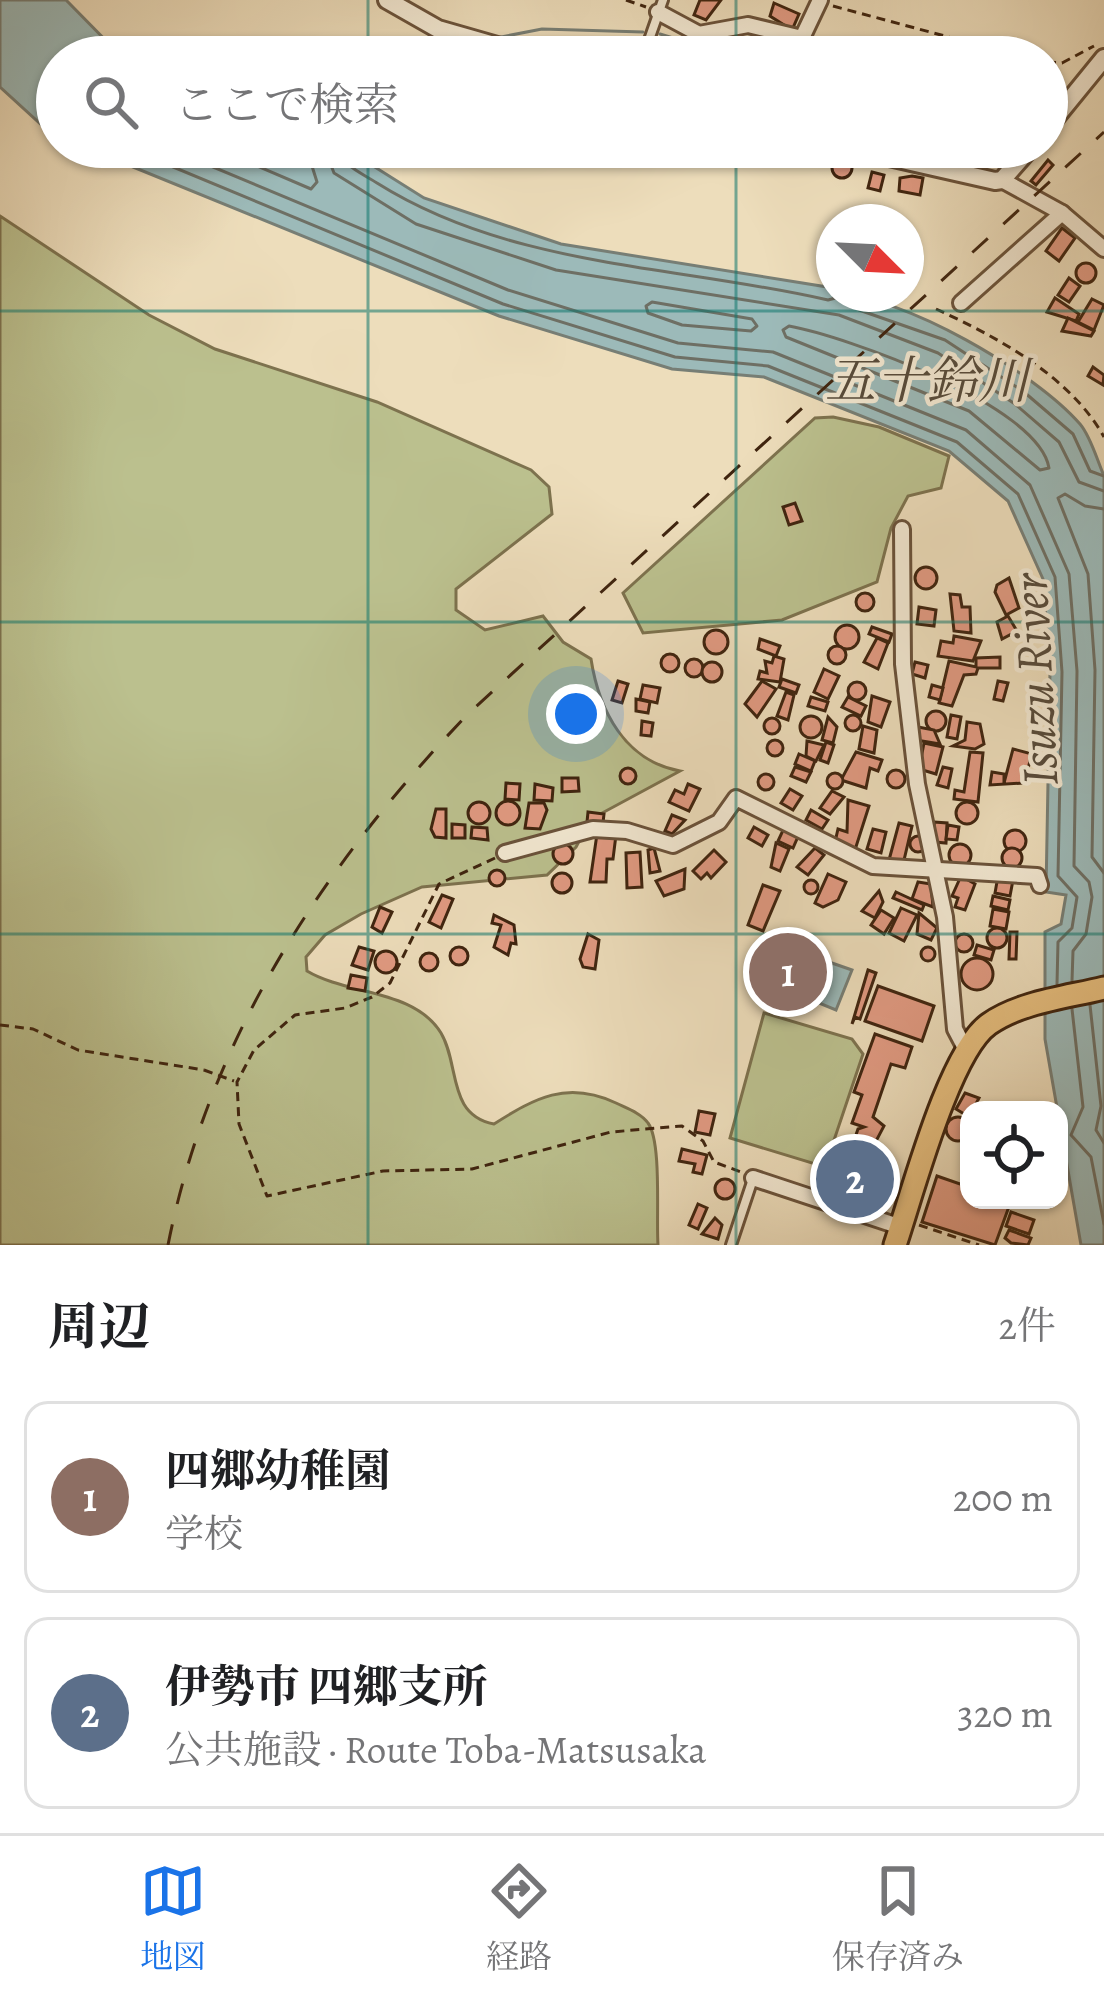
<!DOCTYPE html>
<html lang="ja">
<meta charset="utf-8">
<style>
:root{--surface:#fff;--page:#f6f6f6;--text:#202124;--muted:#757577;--line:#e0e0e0;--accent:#1a73e8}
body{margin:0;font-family:Alegreya,"Noto Serif JP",serif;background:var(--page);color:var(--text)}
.controls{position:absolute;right:36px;bottom:36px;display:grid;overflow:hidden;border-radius:24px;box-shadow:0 3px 9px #0004}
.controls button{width:108px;height:108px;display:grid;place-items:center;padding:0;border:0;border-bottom:3px solid var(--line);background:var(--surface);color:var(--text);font:60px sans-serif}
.compass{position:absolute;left:816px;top:204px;width:108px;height:108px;border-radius:50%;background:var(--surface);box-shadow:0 3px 9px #0004;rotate:114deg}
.you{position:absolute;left:576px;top:714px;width:42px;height:42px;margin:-30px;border:9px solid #fff;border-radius:50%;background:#1a73e8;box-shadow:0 0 0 18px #1a73e833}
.badge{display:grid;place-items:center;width:78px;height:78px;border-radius:50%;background:var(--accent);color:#fff;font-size:39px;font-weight:700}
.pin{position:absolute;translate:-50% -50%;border:6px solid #fff;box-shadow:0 3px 12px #0006}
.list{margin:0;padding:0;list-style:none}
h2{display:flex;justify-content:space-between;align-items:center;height:156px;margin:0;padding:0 48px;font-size:51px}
h2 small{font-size:39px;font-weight:400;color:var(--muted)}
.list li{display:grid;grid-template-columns:78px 1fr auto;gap:36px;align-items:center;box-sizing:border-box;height:192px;margin:0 24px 24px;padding:0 24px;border:3px solid var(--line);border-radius:24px}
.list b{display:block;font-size:45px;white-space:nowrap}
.list p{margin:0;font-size:39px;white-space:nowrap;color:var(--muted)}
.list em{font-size:39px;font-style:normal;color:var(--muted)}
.icon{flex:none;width:66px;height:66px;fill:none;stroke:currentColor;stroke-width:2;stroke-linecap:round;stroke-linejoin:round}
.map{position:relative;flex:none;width:1104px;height:1245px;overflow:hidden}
.search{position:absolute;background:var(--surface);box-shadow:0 3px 9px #0004;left:36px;right:36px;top:36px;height:132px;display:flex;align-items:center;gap:30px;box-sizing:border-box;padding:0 42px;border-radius:66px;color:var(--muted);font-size:45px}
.sheet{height:588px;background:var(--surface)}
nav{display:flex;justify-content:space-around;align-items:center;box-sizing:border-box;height:168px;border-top:3px solid var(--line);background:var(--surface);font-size:33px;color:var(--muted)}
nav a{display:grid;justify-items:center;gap:6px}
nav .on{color:var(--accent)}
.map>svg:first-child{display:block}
.green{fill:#bbc08e;stroke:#7d724e;stroke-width:3}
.water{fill:#9cbab9;stroke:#777e75;stroke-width:3}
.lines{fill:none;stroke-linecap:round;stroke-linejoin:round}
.shore{stroke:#6e6f64;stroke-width:3}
.stream{stroke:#777e75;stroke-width:3}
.building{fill:#e19a82;stroke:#3f240f;stroke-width:3}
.service-casing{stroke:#6a523a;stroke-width:14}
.minor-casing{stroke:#6a523a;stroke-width:20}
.tertiary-casing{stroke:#6a523a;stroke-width:22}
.primary-casing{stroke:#3f240f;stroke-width:27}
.path{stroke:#3f240f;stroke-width:3;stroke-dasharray:9 6;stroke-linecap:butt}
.service{stroke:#f3e9d3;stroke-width:8}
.minor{stroke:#f3e9d3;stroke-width:14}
.tertiary{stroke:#f3e9d3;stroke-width:16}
.primary{stroke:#e6be7e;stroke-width:21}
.rail{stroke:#3f240f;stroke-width:3;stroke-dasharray:21 21;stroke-linecap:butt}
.path-bridge{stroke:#3f240f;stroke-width:3;stroke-dasharray:9 6;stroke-linecap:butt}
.grid{fill:none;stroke:#0f766e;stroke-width:3;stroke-opacity:0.55}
.labels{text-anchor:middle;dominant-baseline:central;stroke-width:9;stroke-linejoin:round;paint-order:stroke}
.water-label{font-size:51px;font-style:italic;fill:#564a3a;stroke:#f3e9d3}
</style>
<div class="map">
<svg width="1104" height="1245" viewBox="0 0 1104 1245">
<rect width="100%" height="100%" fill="#edddbb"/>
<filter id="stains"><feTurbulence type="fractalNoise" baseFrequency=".00167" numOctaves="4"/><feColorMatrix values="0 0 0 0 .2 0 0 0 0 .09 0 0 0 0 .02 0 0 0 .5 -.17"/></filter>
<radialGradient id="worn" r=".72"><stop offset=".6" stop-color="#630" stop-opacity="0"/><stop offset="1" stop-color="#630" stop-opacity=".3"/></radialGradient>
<g class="green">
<path d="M0,216L149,315L215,349L377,402L531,470L549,487L552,514L456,589V610L485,630L543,616L563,642L591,659C599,711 625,761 680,771L591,819L576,847L547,875L422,887L361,914L325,935L306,957L307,971C347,995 414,989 441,1033C460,1065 447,1115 494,1124C535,1098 567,1080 616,1103C626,1108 641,1113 648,1123C662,1142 656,1218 658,1245H0Z"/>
<polygon points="833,417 879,427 949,456 941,488 908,496 891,528 877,582 782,620 643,633 623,593 815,418"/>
<polygon points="764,1013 852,1039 863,1054 825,1167 730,1138"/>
</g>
<g class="water">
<polygon points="0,0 66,0 122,57 57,57 57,139 0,87"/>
<path d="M84,147H343L424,198L561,244L827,287L834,294C902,294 1036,373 1080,424C1091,437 1097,460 1104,476V1245H1081L1045,1039V932L1061,924L1066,895L1046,892L1050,672L1043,579L1008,501L949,451L764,377L672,369L499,316Z"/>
<polygon points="829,962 852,970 836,1010 814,1001"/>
</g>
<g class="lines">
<g class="shore">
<polyline points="125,147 503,304 675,357 768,366 957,442 1018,494 1055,577 1062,672 1058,876 1077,897 1072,928 1058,942 1057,984"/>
<polyline points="165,147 508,290 678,343 773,352 966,430 1030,485 1069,574 1077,671 1074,866 1089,882 1092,897 1086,934 1073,951 1072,981"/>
<polyline points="213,147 311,189 317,182 306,147"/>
<polyline points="324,147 334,173 416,224 556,270 839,315 938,353 1015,404 1059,442 1079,482 1104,491"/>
<path d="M339,147C341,166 362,173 377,183C512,268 677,265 828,300L847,295L859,310L945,340L1024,392L1073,434L1090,471L1104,476"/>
<polygon points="652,302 752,319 757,326 751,331 682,325 648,313 646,306"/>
<path d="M789,326C845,336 1039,405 1049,468L1040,470L969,411L786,337L783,330Z"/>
<polyline points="1104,509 1085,506 1065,494 1058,498 1088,574 1095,670 1092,857 1104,873"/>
<polyline points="1090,1005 1101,1106 1096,1130 1104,1143"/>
<polyline points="1072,1009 1083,1107 1071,1135 1091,1157 1104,1224"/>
</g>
<g class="stream">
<polyline points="660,34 709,49 741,38 838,57"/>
<polyline points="496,38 542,29 643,32"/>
<polyline points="436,57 471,45"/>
</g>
</g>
<g class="building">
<polygon points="700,0 721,0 706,20 694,15"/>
<polygon points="774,3 799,14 792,30 770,16"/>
<circle cx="842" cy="168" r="10"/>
<polygon points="1048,160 1053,165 1036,185 1031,181"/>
<polygon points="872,172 884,175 880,191 868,188"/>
<polygon points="912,176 923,178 920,195 899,191 900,178"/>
<polygon points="1062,228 1075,238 1059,261 1046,251"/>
<circle cx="1086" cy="273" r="10"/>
<polygon points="1069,278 1080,286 1069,302 1058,295"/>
<polygon points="1055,298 1079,314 1076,321 1047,312"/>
<polygon points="1092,299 1104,305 1094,330 1078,322"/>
<polygon points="1068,318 1094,331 1091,336 1062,331"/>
<polygon points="1093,367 1104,375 1103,385 1088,376"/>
<polygon points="795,503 802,521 789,525 783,507"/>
<circle cx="926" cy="578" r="11"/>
<polygon points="1009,578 1019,608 1006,615 995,592 997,585"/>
<circle cx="865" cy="602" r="9"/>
<polygon points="950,594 960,595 962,607 970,607 971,633 954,631"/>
<polygon points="919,607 936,610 934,626 917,624"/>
<polygon points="1008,616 1017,631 1002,639 997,622"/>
<circle cx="847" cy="637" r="12"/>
<polygon points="872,627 892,634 889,642 869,634"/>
<circle cx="716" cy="642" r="12"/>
<polygon points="954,636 981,641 973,661 938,656 941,641 953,643"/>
<polygon points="877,638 888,643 878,669 864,662"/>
<polygon points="760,639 780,646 776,656 758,649"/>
<circle cx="837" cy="655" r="9"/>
<circle cx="670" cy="663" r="9"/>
<polygon points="774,656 784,659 780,682 758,679 760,671 767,673 765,661 772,663"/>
<polygon points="1000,657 1000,668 978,668 976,674 964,675 952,706 939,703 949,661 976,667 976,658"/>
<circle cx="694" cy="668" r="9"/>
<polygon points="915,662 928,665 925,678 912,674"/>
<circle cx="712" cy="672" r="10"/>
<polygon points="824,669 839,676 828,699 814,692"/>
<polygon points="782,679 799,685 796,693 779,687"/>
<polygon points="618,681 628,684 622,703 612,700"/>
<polygon points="762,681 776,689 757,717 745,704"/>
<polygon points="998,681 1008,683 1003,701 994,699"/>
<circle cx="857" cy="691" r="9"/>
<polygon points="643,685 660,688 657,703 640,699"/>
<polygon points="932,685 943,688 940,700 929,697"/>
<polygon points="786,692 794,695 788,720 777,716"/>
<polygon points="872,696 890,702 881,727 868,722"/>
<polygon points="811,697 828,702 825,711 808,706"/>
<polygon points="848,697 866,706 861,716 842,707"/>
<polygon points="636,699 650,702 648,713 636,711"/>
<circle cx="936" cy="721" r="10"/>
<circle cx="853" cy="723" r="8"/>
<polygon points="951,715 961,717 957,739 947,737"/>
<circle cx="811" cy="727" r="11"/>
<polygon points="828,717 837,727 833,743 822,740"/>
<circle cx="772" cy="726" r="8"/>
<polygon points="642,721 653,723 651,736 641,735"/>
<polygon points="967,722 980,724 984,744 975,749 953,746 965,740"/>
<polygon points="863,726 877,730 874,753 859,749"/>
<polygon points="918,727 934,730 940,744 916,740"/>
<circle cx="775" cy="748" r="8"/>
<polygon points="807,741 824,745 816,761 806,756"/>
<polygon points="826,742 834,745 828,763 820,760"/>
<polygon points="924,743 943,747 936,774 919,769"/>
<polygon points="1013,749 1032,754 1024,783 990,785 992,772 1004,774 1004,783"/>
<polygon points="856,752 882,760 878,771 870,768 866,788 841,780"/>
<polygon points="970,752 983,753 978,802 954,799 955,790 964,792"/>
<polygon points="799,754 815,761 811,771 795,764"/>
<polygon points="795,767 811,772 806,782 791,776"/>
<polygon points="943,767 952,769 948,788 937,785"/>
<circle cx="628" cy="776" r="8"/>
<circle cx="896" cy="779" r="9"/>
<circle cx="835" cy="781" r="8"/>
<circle cx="766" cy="782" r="8"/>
<polygon points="562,778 578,778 579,791 562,792"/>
<polygon points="506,783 520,784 519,800 505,799"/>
<polygon points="535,784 553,788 552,801 534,800"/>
<polygon points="688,784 700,789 689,811 669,802 675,790 684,794"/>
<polygon points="790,789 802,796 793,810 781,803"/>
<polygon points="832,791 844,797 830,814 820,808"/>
<polygon points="848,800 869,806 854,853 835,842 838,829 847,832"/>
<circle cx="508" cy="813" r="12"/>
<circle cx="967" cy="813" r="11"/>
<circle cx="479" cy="813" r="11"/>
<polygon points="529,803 544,803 547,810 540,829 525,828"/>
<polygon points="436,809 446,809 446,838 435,837 431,829"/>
<polygon points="811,810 828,820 822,829 806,820"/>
<polygon points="588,812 604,814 603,823 587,822"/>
<polygon points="672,815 685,820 672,834 665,831"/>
<polygon points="934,822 947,823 946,843 935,842"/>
<polygon points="899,823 912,826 904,860 897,862 889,860"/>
<polygon points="452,824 465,825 465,838 452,838"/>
<polygon points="948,825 959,827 957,840 946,839"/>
<polygon points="785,826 800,832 793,848 778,841"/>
<polygon points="472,827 487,828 488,840 471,838"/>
<polygon points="754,827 768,835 762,846 748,838"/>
<polygon points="873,829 886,832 881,853 867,849"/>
<circle cx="1015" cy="841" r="11"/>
<polygon points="597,834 616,835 613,859 607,859 606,882 590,882"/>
<circle cx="918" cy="844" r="8"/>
<polygon points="776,843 789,849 780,871 771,867"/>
<circle cx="563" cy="854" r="10"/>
<circle cx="960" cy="855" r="11"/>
<polygon points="654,848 660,871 650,873 648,850"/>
<polygon points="815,848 824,855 808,875 797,867"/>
<circle cx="1012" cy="858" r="10"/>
<polygon points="714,850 726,862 711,878 707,873 701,879 693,871"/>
<polygon points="640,852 642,887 627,888 626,853"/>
<polygon points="685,869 684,889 664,896 656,881"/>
<circle cx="497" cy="878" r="8"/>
<circle cx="562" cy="883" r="10"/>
<polygon points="828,874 846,882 838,900 823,907 815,903"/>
<polygon points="961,876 975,884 965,910 955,907 958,898 952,896"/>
<polygon points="998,876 1013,880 1010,896 995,893"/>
<circle cx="811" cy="887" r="7"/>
<polygon points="918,882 931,884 933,907 912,899"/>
<polygon points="763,885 780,891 763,931 748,925"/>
<polygon points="879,891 883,902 875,918 862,911"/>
<polygon points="896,892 924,905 922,910 893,898"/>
<polygon points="442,895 453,899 441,928 429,922"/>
<polygon points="993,896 1010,900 1008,910 991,906"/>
<polygon points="380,907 392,912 382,933 372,927"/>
<polygon points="901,908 917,915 904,941 889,933"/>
<polygon points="993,909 1009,912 1006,929 990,926"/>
<polygon points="881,910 894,918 884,934 871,925"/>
<polygon points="919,913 937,928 931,940 917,934"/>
<polygon points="494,915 514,925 516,944 511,943 508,955 494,947 501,925 492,923"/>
<circle cx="997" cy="938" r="10"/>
<polygon points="1010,932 1017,932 1016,959 1009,959"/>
<circle cx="964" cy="943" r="9"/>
<polygon points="588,934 599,940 595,969 583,967 580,959"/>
<polygon points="977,945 994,950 991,960 974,955"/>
<circle cx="459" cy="956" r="9"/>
<polygon points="359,947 374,951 368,970 352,965"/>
<circle cx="928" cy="954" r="7"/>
<polygon points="794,948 819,957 794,1013 776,1006"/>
<polygon points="791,949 793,960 777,1005 772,1003"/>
<circle cx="386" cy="962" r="11"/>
<circle cx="429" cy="962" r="9"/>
<circle cx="977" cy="974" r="16"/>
<polygon points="868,970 876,973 860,1019 855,1017 852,1024"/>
<polygon points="351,975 367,978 365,991 348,988"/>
<polygon points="878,986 934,1006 922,1041 865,1021"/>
<polygon points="875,1034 912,1047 905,1068 891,1064 873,1117 884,1126 864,1164 848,1158 858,1129 864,1127 852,1123 862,1095 854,1092"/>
<polygon points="965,1093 979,1098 969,1117 956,1109"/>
<polygon points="699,1111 715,1114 710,1135 695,1132"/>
<circle cx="958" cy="1129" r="12"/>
<polygon points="682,1149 707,1155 702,1174 693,1172 695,1164 679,1161"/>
<polygon points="846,1160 875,1170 865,1199 836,1189"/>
<polygon points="937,1176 969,1187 969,1200 1011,1201 995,1245 922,1222"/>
<circle cx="725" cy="1189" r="10"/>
<polygon points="698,1204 707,1208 698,1229 689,1225"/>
<polygon points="1011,1212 1034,1220 1029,1234 1006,1226"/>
<polygon points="715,1218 722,1225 718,1239 702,1234"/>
<polygon points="1009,1230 1031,1238 1028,1245 1011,1243 1005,1238"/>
</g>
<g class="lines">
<g class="service-casing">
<g id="service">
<polyline points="643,57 663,0"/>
<polyline points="731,1245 753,1179"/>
</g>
</g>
<g class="minor-casing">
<g id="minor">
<polyline points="658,12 699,34 748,25 802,38 820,0"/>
<polyline points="1002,180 1062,213 1104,249"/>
<polyline points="961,303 1062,213"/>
<polyline points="902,529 903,664 917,784 945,917 955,1029 966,1050"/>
<polyline points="505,853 593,829 627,831 673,845 719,822 736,798 873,866 1037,876 1040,885"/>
<polyline points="753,1178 901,1227"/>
</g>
</g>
<g class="tertiary-casing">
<g id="tertiary">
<polyline points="387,0 438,29 536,57"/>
<polyline points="1047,128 1104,58"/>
<polyline points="845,147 995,181 1002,180 1031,147"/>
</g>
</g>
<g class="primary-casing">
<path id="primary" d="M895,1245C912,1195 949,1052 989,1024C1020,1002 1068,997 1104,988"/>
</g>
<g class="path">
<polyline points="626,0 646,7"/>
<polyline points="833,6 1023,57"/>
<polyline points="1047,62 1062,63 1094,46"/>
<path d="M936,309C997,337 1070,376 1104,437"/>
<polyline points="495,858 439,884 390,983 372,997 345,1008 295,1015 254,1050 237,1082 239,1124 267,1196 383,1171 472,1169 611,1132 682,1126 703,1141 714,1162 741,1172"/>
<polyline points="0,1025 33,1029 78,1050 204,1070"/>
<polyline points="919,1225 979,1245"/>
</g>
<use href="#service" class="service"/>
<use href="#minor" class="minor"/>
<use href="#tertiary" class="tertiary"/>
<use href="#primary" class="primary"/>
<path class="rail" d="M168,1245C209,1038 324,864 468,714L1104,132"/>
<polyline class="path-bridge" points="204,1070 234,1081"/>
</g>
<path class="grid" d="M368,0V57M736,0V57M368,147V1245M736,147V1245M0,311H1104M0,622H1104M0,934H1104"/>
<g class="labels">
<g class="water-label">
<text x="927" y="381">五十鈴川</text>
<text transform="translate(1035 680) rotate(-93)">Isuzu River</text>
</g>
</g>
<rect width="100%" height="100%" filter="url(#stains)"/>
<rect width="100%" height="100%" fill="url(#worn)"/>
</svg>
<div class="controls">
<button><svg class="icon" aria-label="locate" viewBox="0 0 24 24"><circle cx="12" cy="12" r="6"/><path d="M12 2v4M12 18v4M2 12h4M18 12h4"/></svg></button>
</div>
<svg class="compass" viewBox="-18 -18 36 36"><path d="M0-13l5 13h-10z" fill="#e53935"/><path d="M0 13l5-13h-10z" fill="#757577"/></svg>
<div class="you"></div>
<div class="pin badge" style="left:788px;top:972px;background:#8d6e63">1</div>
<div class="pin badge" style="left:855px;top:1179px;background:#5c6f8a">2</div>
<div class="search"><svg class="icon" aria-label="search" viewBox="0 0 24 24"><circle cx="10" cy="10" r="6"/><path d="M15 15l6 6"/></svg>ここで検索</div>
</div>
<section class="sheet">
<h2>周辺<small>2件</small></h2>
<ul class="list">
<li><span class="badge" style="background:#8d6e63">1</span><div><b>四郷幼稚園</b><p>学校</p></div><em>200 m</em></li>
<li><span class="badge" style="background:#5c6f8a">2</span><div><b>伊勢市 四郷支所</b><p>公共施設 · Route Toba-Matsusaka</p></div><em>320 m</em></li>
</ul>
</section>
<nav>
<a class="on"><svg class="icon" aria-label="map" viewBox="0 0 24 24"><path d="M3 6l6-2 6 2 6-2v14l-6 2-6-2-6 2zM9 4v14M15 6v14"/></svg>地図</a>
<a><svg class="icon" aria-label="directions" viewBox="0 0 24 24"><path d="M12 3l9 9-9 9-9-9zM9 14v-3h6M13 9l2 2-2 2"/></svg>経路</a>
<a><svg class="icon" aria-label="saved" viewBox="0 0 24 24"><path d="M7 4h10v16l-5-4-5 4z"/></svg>保存済み</a>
</nav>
